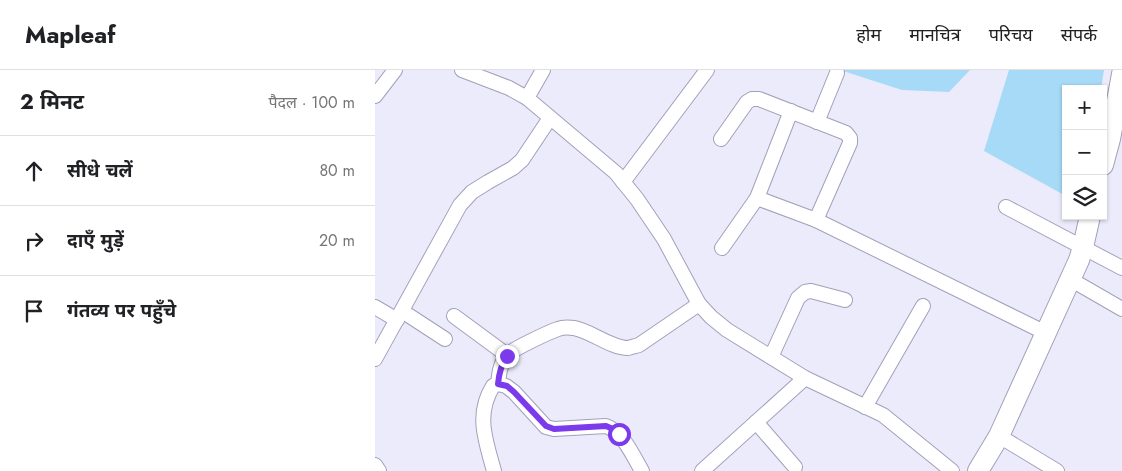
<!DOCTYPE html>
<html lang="hi">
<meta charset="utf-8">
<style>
:root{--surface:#fff;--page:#f2f2f2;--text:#202124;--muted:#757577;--line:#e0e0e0}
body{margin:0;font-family:Jost,"Noto Sans Devanagari",sans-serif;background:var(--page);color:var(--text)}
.controls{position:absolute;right:15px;top:15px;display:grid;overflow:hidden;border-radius:0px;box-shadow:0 1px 4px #0004}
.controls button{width:45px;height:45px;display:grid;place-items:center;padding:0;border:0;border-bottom:1px solid var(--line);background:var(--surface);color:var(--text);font:25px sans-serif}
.stop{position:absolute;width:15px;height:15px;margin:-11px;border:4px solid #7c3aed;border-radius:50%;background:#fff}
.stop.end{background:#7c3aed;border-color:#fff;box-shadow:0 1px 5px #0008}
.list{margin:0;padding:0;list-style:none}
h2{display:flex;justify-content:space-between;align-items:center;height:65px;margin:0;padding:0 20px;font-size:21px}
h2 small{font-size:16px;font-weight:400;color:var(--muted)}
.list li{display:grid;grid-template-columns:32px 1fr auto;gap:15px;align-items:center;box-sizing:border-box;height:70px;padding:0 20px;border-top:1px solid var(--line)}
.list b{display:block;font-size:19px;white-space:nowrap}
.list em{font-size:16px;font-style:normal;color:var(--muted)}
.icon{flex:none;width:28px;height:28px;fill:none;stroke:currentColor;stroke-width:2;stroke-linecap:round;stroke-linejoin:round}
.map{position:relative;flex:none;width:747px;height:401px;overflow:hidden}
header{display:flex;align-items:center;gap:30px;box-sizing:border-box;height:70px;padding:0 25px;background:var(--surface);border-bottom:1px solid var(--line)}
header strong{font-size:24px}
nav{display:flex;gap:28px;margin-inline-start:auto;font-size:18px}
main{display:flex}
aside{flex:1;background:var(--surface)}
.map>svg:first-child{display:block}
.water{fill:#a6daf7}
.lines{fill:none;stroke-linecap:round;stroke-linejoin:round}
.street-casing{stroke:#a2a0b9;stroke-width:16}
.secondary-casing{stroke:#a2a0b9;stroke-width:22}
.street{stroke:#fff;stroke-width:14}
.secondary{stroke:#fff;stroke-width:20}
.route{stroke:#7c3aed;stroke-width:6}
</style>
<header>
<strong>Mapleaf</strong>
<nav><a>होम</a><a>मानचित्र</a><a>परिचय</a><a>संपर्क</a></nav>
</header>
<main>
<aside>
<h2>2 मिनट<small>पैदल · 100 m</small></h2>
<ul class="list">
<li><svg class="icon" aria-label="ahead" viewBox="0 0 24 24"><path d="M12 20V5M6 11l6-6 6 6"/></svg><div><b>सीधे चलें</b></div><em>80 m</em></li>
<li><svg class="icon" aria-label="right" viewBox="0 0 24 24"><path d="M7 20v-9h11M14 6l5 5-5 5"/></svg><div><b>दाएँ मुड़ें</b></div><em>20 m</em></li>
<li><svg class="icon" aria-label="arrive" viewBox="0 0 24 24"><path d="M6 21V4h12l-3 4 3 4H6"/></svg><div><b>गंतव्य पर पहुँचे</b></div></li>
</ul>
</aside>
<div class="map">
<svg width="747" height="401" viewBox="0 0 747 401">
<rect width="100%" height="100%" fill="#ecebfb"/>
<g class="water">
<polygon points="465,0 595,0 574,22 527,20"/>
<polygon points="634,0 729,0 726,19 691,19 691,126 609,81"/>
</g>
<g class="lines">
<g class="street-casing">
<g id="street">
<polyline points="87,0 134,18 152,28 241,103 262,129 289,169 324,234 336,247 352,260 430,308 508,345 577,401"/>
<polyline points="0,26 20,0"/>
<polyline points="152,28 168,0"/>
<polyline points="442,52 462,3"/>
<polyline points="346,69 372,32 377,29 384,29 471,63 475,68 475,73 441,150"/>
<polyline points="248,112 332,0"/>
<polyline points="382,128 441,150 671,263"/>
<polyline points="631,137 747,198"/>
<polyline points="347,178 382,128 416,41"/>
<polyline points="695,209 747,239"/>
<polyline points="0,237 22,250"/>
<polyline points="27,241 70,269"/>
<polyline points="79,246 132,285"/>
<polyline points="396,287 423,228 430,222 436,221 470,230"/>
<polyline points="0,289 85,135 97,122 113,112 138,98 147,90 175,48"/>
<path d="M123,314C124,304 125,294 132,285C138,279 174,262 183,259C188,257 193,257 199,258C216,261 236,278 253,278C256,277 261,276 264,275L324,234"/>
<polyline points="490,337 548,236"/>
<polyline points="381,352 420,397"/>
<polyline points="624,366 682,401"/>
<polyline points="0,395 4,401"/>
<path d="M119,401C111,371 100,345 118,316L123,314L131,316L139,322L171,357L179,359L231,356C248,362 258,386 267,401"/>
<polyline points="327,401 430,308"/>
</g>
</g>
<g class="secondary-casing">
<g id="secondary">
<polyline points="728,95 735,69 747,4"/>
<polyline points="603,401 624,366 704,190 708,177 715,146"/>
</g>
</g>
<use href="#street" class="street"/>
<use href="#secondary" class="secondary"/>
</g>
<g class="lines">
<path class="route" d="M132,286C126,295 124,303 123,314L132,316L139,322L171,356L179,359L231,356L238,359L244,364"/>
</g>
</svg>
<div class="controls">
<button>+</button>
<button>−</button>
<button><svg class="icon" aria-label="layers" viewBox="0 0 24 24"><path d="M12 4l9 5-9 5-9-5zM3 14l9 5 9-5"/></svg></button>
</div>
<div class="stop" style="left:244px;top:364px"></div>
<div class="stop end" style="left:132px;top:286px"></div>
</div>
</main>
